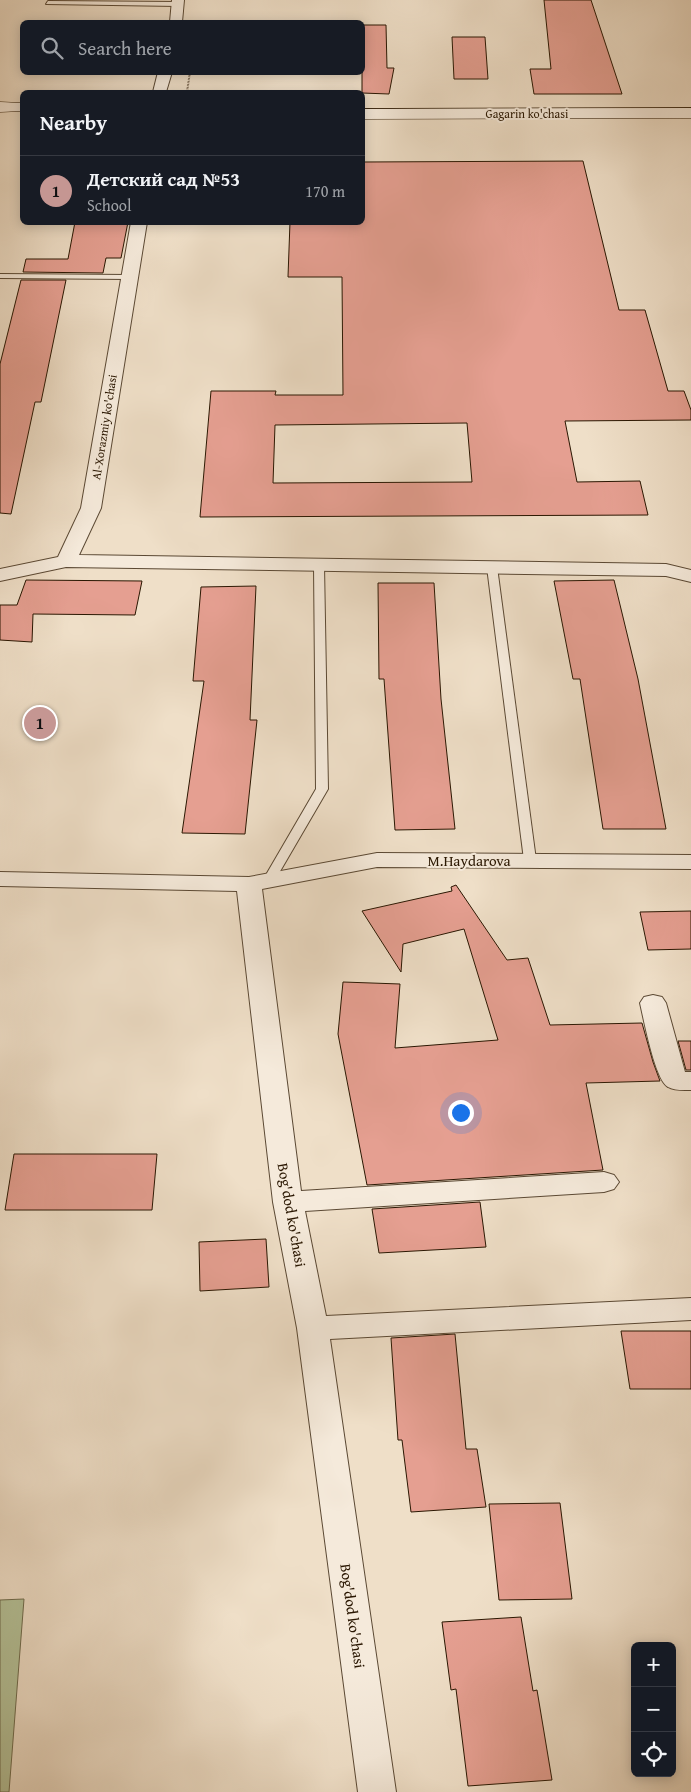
<!DOCTYPE html>
<meta charset="utf-8">
<style>
:root{--surface:#171b24;--page:#20242c;--text:#f1f3f6;--muted:#9ea1a6;--line:#363941;--accent:#c59692}
body{margin:0;font-family:"Gentium Book Plus",serif;background:var(--page);color:var(--text)}
.controls{position:absolute;right:15px;bottom:15px;display:grid;overflow:hidden;border-radius:8px;box-shadow:0 2px 12px #0003}
.controls button{width:45px;height:45px;display:grid;place-items:center;padding:0;border:0;border-bottom:1px solid var(--line);background:var(--surface);color:var(--text);font:25px sans-serif}
.you{position:absolute;left:460px;top:1112px;width:18px;height:18px;margin:-12px;border:4px solid #fff;border-radius:50%;background:#1a73e8;box-shadow:0 0 0 8px #1a73e833}
.badge{display:grid;place-items:center;width:32px;height:32px;border-radius:50%;background:var(--accent);color:#111;font-size:16px;font-weight:700}
.pin{position:absolute;translate:-50% -50%;border:2px solid #fff;box-shadow:0 1px 5px #0006}
.list{margin:0;padding:0;list-style:none}
h2{display:flex;justify-content:space-between;align-items:center;height:65px;margin:0;padding:0 20px;font-size:21px}
h2 small{font-size:16px;font-weight:400;color:var(--muted)}
.list li{display:grid;grid-template-columns:32px 1fr auto;gap:15px;align-items:center;box-sizing:border-box;height:70px;padding:0 20px;border-top:1px solid var(--line)}
.list b{display:block;font-size:19px;white-space:nowrap}
.list p{margin:0;font-size:16px;white-space:nowrap;color:var(--muted)}
.list em{font-size:16px;font-style:normal;color:var(--muted)}
.icon{flex:none;width:28px;height:28px;fill:none;stroke:currentColor;stroke-width:2;stroke-linecap:round;stroke-linejoin:round}
.map{position:relative;flex:none;width:691px;height:1792px;overflow:hidden}
.search{position:absolute;background:var(--surface);box-shadow:0 2px 12px #0003;left:20px;top:20px;width:345px;height:55px;display:flex;align-items:center;gap:12px;box-sizing:border-box;padding:0 18px;border-radius:8px;color:var(--muted);font-size:19px}
.panel{position:absolute;background:var(--surface);box-shadow:0 2px 12px #0003;left:20px;top:90px;width:345px;height:135px;border-radius:8px}
.map>svg:first-child{display:block}
.green{fill:#b5c299;stroke:#706c4e}
.building{fill:#e59f91;stroke:#2a1702;fill-rule:evenodd}
.lines{fill:none;stroke-linecap:round;stroke-linejoin:round}
.service-casing{stroke:#5b4934;stroke-width:2}
.minor-casing{stroke:#5b4934;stroke-width:2}
.secondary-casing{stroke:#2a1702;stroke-width:1}
.path{stroke:#2a1702;stroke-width:2;stroke-dasharray:0.5 1;stroke-linecap:butt}
.service{fill:#f5eadb;fill-rule:evenodd}
.minor{fill:#f5eadb;fill-rule:evenodd}
.secondary{fill:#f5eadb;fill-rule:evenodd}
.labels{text-anchor:middle;dominant-baseline:central;stroke-width:4;stroke-linejoin:round;paint-order:stroke}
.far-street-label{font-size:12px;fill:#2a1702;stroke:#f5eadb}
.street-label{font-size:15px;fill:#2a1702;stroke:#f5eadb}
</style>
<div class="map">
<svg width="691" height="1792" viewBox="0 0 691 1792">
<rect width="100%" height="100%" fill="#efdfc8"/>
<filter id="stains"><feTurbulence type="fractalNoise" baseFrequency=".004" numOctaves="4"/><feColorMatrix values="0 0 0 0 .2 0 0 0 0 .09 0 0 0 0 .02 0 0 0 .5 -.17"/></filter>
<radialGradient id="worn" r=".72"><stop offset=".6" stop-color="#630" stop-opacity="0"/><stop offset="1" stop-color="#630" stop-opacity=".3"/></radialGradient>
<polygon class="green" points="24,1599 9,1792 0,1792 0,1600"/>
<g class="building">
<polygon points="544,0 591,0 622,94 534,94 530,69 551,69"/>
<polygon points="362,25 386,25 387,68 394,68 389,94 362,93"/>
<polygon points="452,37 485,37 488,79 454,79"/>
<path d="M583,161L619,310H645L668,391H684L691,410V420L565,421L577,482L640,481L648,515L200,517L211,391H276L275,395H343L342,277H288L290,222H362V162ZM467,423L472,482L273,483L275,425Z"/>
<polygon points="75,222 128,222 121,258 106,258 103,273 23,272 26,259 68,259"/>
<polygon points="21,280 66,280 41,402 35,402 11,514 0,513 0,364"/>
<polygon points="26,580 142,581 135,615 33,614 32,642 0,640 0,605 17,605"/>
<polygon points="614,580 638,679 666,829 603,829 580,679 573,679 554,581"/>
<polygon points="378,583 434,583 441,699 455,829 395,830 384,679 379,679"/>
<polygon points="256,586 250,720 257,720 245,834 182,833 204,681 193,681 201,587"/>
<polygon points="456,885 507,960 528,958 550,1025 642,1023 653,1062 660,1081 586,1083 603,1170 367,1185 338,1034 343,982 400,984 395,1048 498,1040 464,929 403,944 401,972 362,911 452,891 451,887"/>
<polygon points="691,911 691,949 648,950 640,912"/>
<polygon points="678,1041 691,1041 691,1070 686,1070"/>
<polygon points="14,1154 157,1154 152,1210 5,1210"/>
<polygon points="480,1202 486,1247 379,1253 372,1209"/>
<polygon points="266,1239 269,1287 200,1291 199,1242"/>
<polygon points="621,1331 691,1331 691,1389 630,1389"/>
<polygon points="455,1334 466,1449 477,1449 486,1507 411,1512 402,1440 398,1440 391,1338"/>
<polygon points="560,1503 572,1599 499,1600 489,1504"/>
<polygon points="521,1617 533,1691 537,1690 552,1780 468,1786 456,1689 451,1690 442,1622"/>
</g>
<g class="lines">
<g class="service-casing">
<g id="service">
<polygon points="48,1 178,2 181,4 178,6 46,4"/>
<polygon points="0,274 129,275 133,277 129,279 0,278"/>
<polygon points="319,562 324,565 328,789 275,880 269,884 263,880 316,789 314,565"/>
<polygon points="492,564 497,567 536,860 530,864 524,860 487,567"/>
</g>
</g>
<g class="minor-casing">
<g id="minor">
<polygon points="172,0 184,0 182,22 170,22"/>
<polygon points="158,72 172,72 166,92 153,92"/>
<polygon points="131,222 147,222 101,508 79,555 666,564 691,570 691,582 666,576 66,567 0,581 0,569 58,557 81,508"/>
<polygon points="377,853 691,855 691,869 377,867 262,889 301,1191 604,1172 614,1175 619,1182 614,1189 604,1192 305,1211 326,1316 691,1298 691,1320 330,1339 396,1792 358,1792 297,1328 273,1202 237,891 0,886 0,872 249,877"/>
<path d="M653,995L662,997L666,1003L685,1072H691V1090C684,1090 675,1091 668,1087C655,1080 644,1020 640,1003L644,997Z"/>
</g>
</g>
<g class="secondary-casing">
<g id="secondary">
<polygon points="0,102 22,103 22,111 0,112"/>
<polygon points="691,108 691,118 362,119 362,109"/>
</g>
</g>
<polyline class="path" points="187,92 190,72"/>
<use href="#service" class="service"/>
<use href="#minor" class="minor"/>
<use href="#secondary" class="secondary"/>
</g>
<g class="labels">
<g class="far-street-label">
<text x="527" y="113">Gagarin ko'chasi</text>
<text transform="translate(104 427) rotate(-81)">Al-Xorazmiy ko'chasi</text>
</g>
<g class="street-label">
<text x="469" y="860">M.Haydarova</text>
<text transform="translate(292 1215) rotate(80)">Bog'dod ko'chasi</text>
<text transform="translate(353 1616) rotate(82)">Bog'dod ko'chasi</text>
</g>
</g>
<rect width="100%" height="100%" filter="url(#stains)"/>
<rect width="100%" height="100%" fill="url(#worn)"/>
</svg>
<div class="controls">
<button>+</button>
<button>−</button>
<button><svg class="icon" aria-label="locate" viewBox="0 0 24 24"><circle cx="12" cy="12" r="6"/><path d="M12 2v4M12 18v4M2 12h4M18 12h4"/></svg></button>
</div>
<div class="you"></div>
<div class="pin badge" style="left:40px;top:723px">1</div>
<div class="search"><svg class="icon" aria-label="search" viewBox="0 0 24 24"><circle cx="10" cy="10" r="6"/><path d="M15 15l6 6"/></svg>Search here</div>
<section class="panel">
<h2>Nearby<small></small></h2>
<ul class="list">
<li><span class="badge">1</span><div><b>Детский сад №53</b><p>School</p></div><em>170 m</em></li>
</ul>
</section>
</div>
